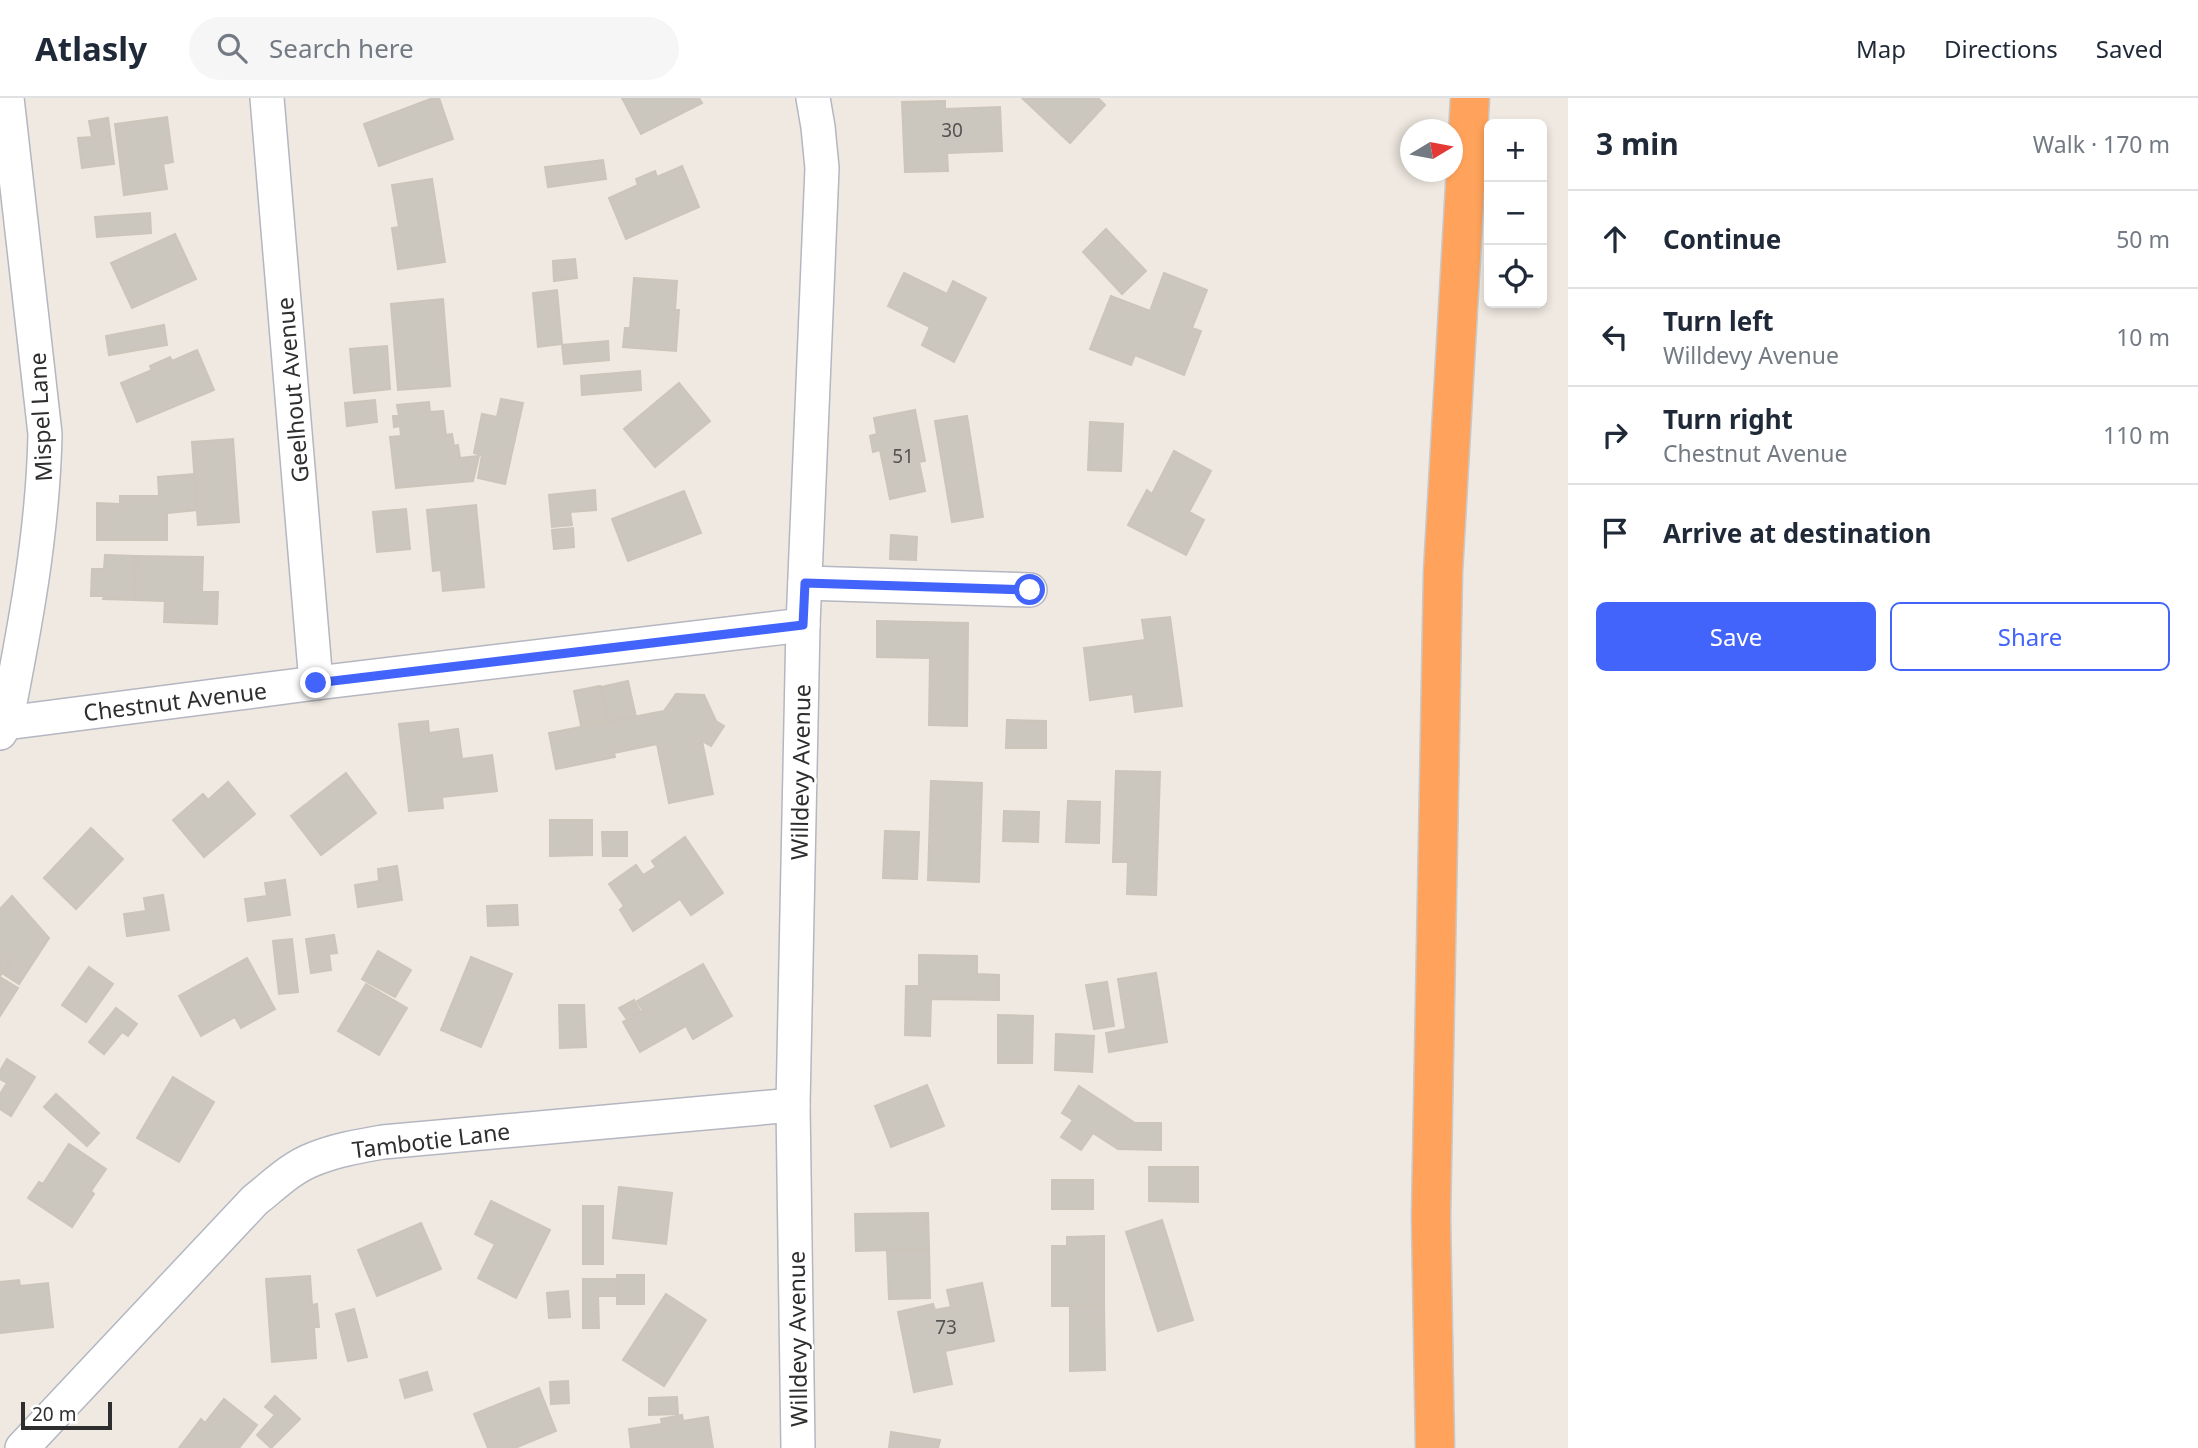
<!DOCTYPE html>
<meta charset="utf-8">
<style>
:root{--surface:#fff;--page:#f6f6f7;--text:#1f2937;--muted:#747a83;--line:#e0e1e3;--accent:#4264fb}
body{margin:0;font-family:"Noto Sans",sans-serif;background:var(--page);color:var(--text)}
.controls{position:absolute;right:21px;top:21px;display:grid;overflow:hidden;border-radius:10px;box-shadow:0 4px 10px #0003}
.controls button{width:63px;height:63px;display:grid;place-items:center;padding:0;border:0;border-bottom:2px solid var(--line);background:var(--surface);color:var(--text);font:35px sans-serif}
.compass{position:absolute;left:1400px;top:21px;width:63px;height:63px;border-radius:50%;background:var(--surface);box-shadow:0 4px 10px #0003;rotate:80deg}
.scale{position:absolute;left:21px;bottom:18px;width:91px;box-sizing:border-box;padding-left:7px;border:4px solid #2e2e2e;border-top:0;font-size:19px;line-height:24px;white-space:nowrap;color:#2e2e2e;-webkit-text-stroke:5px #fff;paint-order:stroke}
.stop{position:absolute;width:21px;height:21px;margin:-16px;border:5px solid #4264fb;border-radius:50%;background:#fff}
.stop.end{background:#4264fb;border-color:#fff;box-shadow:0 2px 7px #0008}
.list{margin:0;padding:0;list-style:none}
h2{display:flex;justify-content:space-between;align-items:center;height:91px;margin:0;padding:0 28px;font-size:30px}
h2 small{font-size:23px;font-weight:400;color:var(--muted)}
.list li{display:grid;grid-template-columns:46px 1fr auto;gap:21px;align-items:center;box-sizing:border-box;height:98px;padding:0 28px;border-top:2px solid var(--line)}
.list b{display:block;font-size:26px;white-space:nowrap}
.list p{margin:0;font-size:23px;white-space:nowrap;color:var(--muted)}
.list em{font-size:23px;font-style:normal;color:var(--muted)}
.actions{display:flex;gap:14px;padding:21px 28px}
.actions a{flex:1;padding:16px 0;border:2px solid var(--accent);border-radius:10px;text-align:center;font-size:24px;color:var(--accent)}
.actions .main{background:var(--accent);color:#fff}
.icon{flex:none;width:38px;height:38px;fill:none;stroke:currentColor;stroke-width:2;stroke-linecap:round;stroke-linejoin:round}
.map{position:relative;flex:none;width:1568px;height:1350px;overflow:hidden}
header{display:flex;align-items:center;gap:42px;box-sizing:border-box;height:98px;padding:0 35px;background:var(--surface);border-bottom:2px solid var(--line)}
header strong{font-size:33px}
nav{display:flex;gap:38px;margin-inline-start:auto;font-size:24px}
.search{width:490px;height:63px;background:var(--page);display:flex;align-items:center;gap:18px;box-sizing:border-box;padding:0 24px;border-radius:38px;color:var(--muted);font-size:26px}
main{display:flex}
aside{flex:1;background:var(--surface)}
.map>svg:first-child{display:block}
.building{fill:#cbc7bf;stroke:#cbc5ba;stroke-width:2}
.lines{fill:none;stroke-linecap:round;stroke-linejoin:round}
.street-casing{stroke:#b4b7c1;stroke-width:36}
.highway-casing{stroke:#c9c9c9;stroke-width:41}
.street{stroke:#fff;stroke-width:33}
.highway{stroke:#ffa35c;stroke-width:38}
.route{stroke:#4264fb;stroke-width:9}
.labels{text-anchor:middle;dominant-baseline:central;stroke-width:5;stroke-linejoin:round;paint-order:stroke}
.number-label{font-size:19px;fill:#555452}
.street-label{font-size:23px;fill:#2e2e2e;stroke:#fff}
</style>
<header>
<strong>Atlasly</strong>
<div class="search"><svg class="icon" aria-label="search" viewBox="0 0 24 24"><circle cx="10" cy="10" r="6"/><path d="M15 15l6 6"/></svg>Search here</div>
<nav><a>Map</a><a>Directions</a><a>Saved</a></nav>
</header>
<main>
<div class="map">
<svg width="1568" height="1350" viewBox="0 0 1568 1350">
<rect width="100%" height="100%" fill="#efe9e1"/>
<g class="building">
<polygon points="433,0 439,0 453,41 379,68 364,26"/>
<polygon points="622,0 699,0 702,5 641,36"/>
<polygon points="1022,0 1098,0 1105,7 1070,45"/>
<polygon points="945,3 945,11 1000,9 1002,53 947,55 948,73 905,74 902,4"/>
<polygon points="167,19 173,64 163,66 167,91 124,97 115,26"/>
<polygon points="108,20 114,66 82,70 78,40 92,39 89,23"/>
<polygon points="603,62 606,81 548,89 545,69"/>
<polygon points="682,68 699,109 626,141 609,100 638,87 636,81 655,73 657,79"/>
<polygon points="432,81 445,164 398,171 392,130 399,129 392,87"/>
<polygon points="150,115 151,135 97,139 95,119"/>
<polygon points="1106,131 1146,173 1122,196 1083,154"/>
<polygon points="175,136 196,181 132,210 111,165"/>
<polygon points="575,161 577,180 554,183 553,163"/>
<polygon points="904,175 947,196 953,183 986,200 954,264 922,247 930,229 888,208"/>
<polygon points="1164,175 1207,192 1192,230 1201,233 1184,277 1135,257 1131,267 1090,251 1111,198 1150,213"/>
<polygon points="634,180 677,183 675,212 679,212 676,253 623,249 625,230 630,230"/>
<polygon points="557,192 562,246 538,249 533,195"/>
<polygon points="443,201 450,288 398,292 391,206"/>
<polygon points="164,227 167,247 109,257 106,238"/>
<polygon points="608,243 609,262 564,266 562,247"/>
<polygon points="387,248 390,291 354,295 350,251"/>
<polygon points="197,252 214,292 137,324 121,285 152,272 150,268 170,259 172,263"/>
<polygon points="640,273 641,292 582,297 581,278"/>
<polygon points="679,285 710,323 655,369 624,331"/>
<polygon points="501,301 523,305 505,386 478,380 482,357 474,355 482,316 497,319"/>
<polygon points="375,302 377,324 347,328 345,305"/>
<polygon points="429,304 430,314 443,313 446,337 452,336 454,348 458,347 460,360 479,358 473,383 396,390 390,339 401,338 400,328 394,329 393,318 399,318 397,307"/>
<polygon points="915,312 925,363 919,364 925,393 890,401 880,352 873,354 870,338 877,336 874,320"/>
<polygon points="967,318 983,419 952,424 935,323"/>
<polygon points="1090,324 1123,326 1121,373 1088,372"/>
<polygon points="233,341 239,424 198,427 192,344"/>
<polygon points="1174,353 1211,373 1189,414 1204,422 1186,457 1128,427 1147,392 1152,396"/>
<polygon points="194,376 197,412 167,415 167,442 97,442 97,405 120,406 120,398 159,398 158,379"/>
<polygon points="595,392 596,412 570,414 572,427 552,429 549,397"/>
<polygon points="684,393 701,435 628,463 612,421"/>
<polygon points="476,407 484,489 443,493 441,472 433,473 427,412"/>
<polygon points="406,411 410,451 377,454 373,414"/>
<polygon points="573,430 574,449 554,451 552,432"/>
<polygon points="891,437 917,439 916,462 890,461"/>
<polygon points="105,457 136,458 135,502 103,501 104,498 91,498 92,471 104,471"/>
<polygon points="136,458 203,459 202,494 218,494 217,526 164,524 165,503 135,502"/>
<polygon points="1170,519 1182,608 1135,614 1133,596 1090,602 1084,550 1145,542 1142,522"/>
<polygon points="877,523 968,525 967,628 929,627 930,560 877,559"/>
<polygon points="628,583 636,619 608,625 601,589"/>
<polygon points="600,588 608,622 581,627 574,593"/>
<polygon points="676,596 704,597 716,623 724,628 711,648 702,643 713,696 669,705 657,646 614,655 615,659 556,671 549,635 664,613"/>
<polygon points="1007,622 1046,623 1046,650 1006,650"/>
<polygon points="428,623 429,635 458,631 462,661 492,657 497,693 442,699 443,710 409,713 399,626"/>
<polygon points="1116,673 1160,674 1156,797 1127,796 1128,764 1113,764"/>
<polygon points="346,675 376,715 321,757 291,718"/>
<polygon points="931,683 982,685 979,784 928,782"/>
<polygon points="228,684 255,716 204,759 173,722 203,696 208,702"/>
<polygon points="1068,703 1100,704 1099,745 1066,744"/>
<polygon points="1004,713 1039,714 1038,744 1003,743"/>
<polygon points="550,722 592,722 592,757 550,758"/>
<polygon points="91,730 123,761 76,811 44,780"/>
<polygon points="885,733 919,734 917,781 883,780"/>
<polygon points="602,734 627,734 627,758 603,758"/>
<polygon points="685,739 723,795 691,817 680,801 633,833 620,812 624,808 609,786 636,767 643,777 656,769 652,763"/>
<polygon points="397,768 402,802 358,809 355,787 379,783 378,771"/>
<polygon points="285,782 290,817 248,823 245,801 267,798 265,785"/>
<polygon points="163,797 169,832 127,838 124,816 146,813 144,800"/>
<polygon points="12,798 49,840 19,886 2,875 11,862 0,855 0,811"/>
<polygon points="517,807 518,827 488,828 487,808"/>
<polygon points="334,837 337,855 329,856 331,872 311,875 306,841"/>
<polygon points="292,841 298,894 279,896 273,843"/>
<polygon points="378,853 411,872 395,899 362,881"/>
<polygon points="0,855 11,862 0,878"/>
<polygon points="919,857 977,858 977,876 999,877 999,902 931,901 930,938 905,937 906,888 919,888"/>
<polygon points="471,859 512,876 481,949 441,932"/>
<polygon points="247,860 275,911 241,930 235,919 201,938 179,898"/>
<polygon points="703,866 732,918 693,941 686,928 640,954 623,924 643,913 637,903"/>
<polygon points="89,869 113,886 86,924 62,907"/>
<polygon points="1156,875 1167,944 1109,954 1106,935 1126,931 1118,881"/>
<polygon points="0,879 18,890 0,918"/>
<polygon points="1107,884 1114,928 1094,931 1086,887"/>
<polygon points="366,886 407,910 379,957 338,933"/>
<polygon points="634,902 640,913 626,920 619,910"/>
<polygon points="559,907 584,907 586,949 560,950"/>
<polygon points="116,910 137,926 128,938 122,934 104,956 89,944"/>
<polygon points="998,917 1033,918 1032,965 998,965"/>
<polygon points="1056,936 1094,938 1092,974 1055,972"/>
<polygon points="7,961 35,979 11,1018 0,1011 0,996 7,985 0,981 0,973"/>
<polygon points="173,979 214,1004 179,1064 137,1040"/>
<polygon points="927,987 944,1028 891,1049 875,1008"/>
<polygon points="1079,988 1135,1025 1161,1025 1161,1052 1118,1051 1093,1035 1081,1052 1061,1039 1073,1022 1062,1015"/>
<polygon points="56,996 99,1035 87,1048 44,1009"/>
<polygon points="69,1046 106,1071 91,1093 94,1096 72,1129 28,1100 39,1084 43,1086"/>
<polygon points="1149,1069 1198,1069 1198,1104 1149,1103"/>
<rect x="1052" y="1082" width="41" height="29"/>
<polygon points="619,1089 672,1095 666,1146 613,1140"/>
<polygon points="491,1103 550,1132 516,1200 478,1180 495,1146 475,1136"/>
<rect x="583" y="1108" width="20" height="58"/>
<polygon points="928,1115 929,1151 856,1153 855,1116"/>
<polygon points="1162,1122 1193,1222 1158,1233 1126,1134"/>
<polygon points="421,1125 441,1171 377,1198 358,1152"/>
<polygon points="1104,1138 1104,1208 1052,1208 1052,1148 1067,1148 1067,1139"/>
<polygon points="929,1151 930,1200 889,1201 887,1152"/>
<rect x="617" y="1177" width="27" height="29"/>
<polygon points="310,1178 312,1207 317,1206 319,1229 314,1229 316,1260 272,1264 266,1181"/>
<polygon points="583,1181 616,1181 616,1198 598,1198 599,1230 583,1230"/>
<polygon points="19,1182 20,1188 48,1185 53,1229 0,1235 0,1184"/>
<polygon points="982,1185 994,1243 945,1253 952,1286 914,1294 898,1214 933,1206 935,1212 951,1209 947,1192"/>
<polygon points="568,1193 570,1219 549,1220 547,1195"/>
<polygon points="666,1196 706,1222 664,1288 623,1262"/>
<polygon points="1070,1208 1104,1208 1105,1272 1070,1273"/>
<polygon points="354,1211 367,1259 348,1263 336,1216"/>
<polygon points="427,1274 432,1292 405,1300 400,1282"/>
<polygon points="568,1283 569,1305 551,1306 550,1284"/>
<polygon points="539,1290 556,1333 515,1350 488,1350 474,1316"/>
<polygon points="275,1298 300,1321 271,1350 257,1337 275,1317 265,1309"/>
<polygon points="677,1299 678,1316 649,1317 649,1300"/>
<polygon points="224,1301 257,1327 239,1350 179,1350 201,1321 205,1325"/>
<polygon points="682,1317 683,1323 708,1319 713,1350 631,1350 629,1331 662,1326 661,1321"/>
<polygon points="891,1334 940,1342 938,1350 889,1350"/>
</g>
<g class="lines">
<g class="street-casing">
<g id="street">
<polyline points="267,0 316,585"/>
<polyline points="805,485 1030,492"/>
<polyline points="6,625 316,585 803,527"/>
<path d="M0,635L6,625C25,529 43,434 45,336L7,0"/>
<path d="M22,1350L255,1102C273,1088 292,1069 314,1061C336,1052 360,1048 383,1044L793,1007"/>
<polyline points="798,1350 793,1007 803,527 822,70 818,29 813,0"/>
</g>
</g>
<g class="highway-casing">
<polyline id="highway" points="1435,1350 1431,1119 1443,474 1470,0"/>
</g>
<use href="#street" class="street"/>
<use href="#highway" class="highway"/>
</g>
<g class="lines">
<polyline class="route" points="316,585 803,527 805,485 1030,492"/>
</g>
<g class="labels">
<g class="number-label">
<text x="952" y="32">30</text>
<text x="903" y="358">51</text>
<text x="946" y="1229">73</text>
</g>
<g class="street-label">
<text transform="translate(292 292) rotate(-95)">Geelhout Avenue</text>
<text transform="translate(40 319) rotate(-93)">Mispel Lane</text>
<text transform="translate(175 603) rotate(-7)">Chestnut Avenue</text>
<text transform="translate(800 674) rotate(-89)">Willdevy Avenue</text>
<text transform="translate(431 1042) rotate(-7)">Tambotie Lane</text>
<text transform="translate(797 1241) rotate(-91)">Willdevy Avenue</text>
</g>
</g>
</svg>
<div class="controls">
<button>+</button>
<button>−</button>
<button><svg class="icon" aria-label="locate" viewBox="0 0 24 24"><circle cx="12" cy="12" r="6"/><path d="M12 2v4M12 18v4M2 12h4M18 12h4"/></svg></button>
</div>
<svg class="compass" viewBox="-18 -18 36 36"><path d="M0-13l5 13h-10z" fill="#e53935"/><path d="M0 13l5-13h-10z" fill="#747a83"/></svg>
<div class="scale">20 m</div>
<div class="stop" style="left:1030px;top:492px"></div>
<div class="stop end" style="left:316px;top:585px"></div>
</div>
<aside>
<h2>3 min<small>Walk · 170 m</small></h2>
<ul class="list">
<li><svg class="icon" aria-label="ahead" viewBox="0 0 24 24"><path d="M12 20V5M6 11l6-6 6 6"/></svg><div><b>Continue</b></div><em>50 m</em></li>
<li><svg class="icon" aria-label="left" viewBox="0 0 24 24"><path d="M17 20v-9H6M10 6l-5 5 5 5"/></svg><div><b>Turn left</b><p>Willdevy Avenue</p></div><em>10 m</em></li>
<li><svg class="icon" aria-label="right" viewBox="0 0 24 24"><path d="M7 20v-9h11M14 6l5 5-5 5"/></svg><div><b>Turn right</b><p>Chestnut Avenue</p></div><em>110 m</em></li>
<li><svg class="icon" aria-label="arrive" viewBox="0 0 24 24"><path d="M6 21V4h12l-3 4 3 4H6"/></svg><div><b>Arrive at destination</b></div></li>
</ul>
<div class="actions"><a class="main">Save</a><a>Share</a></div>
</aside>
</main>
